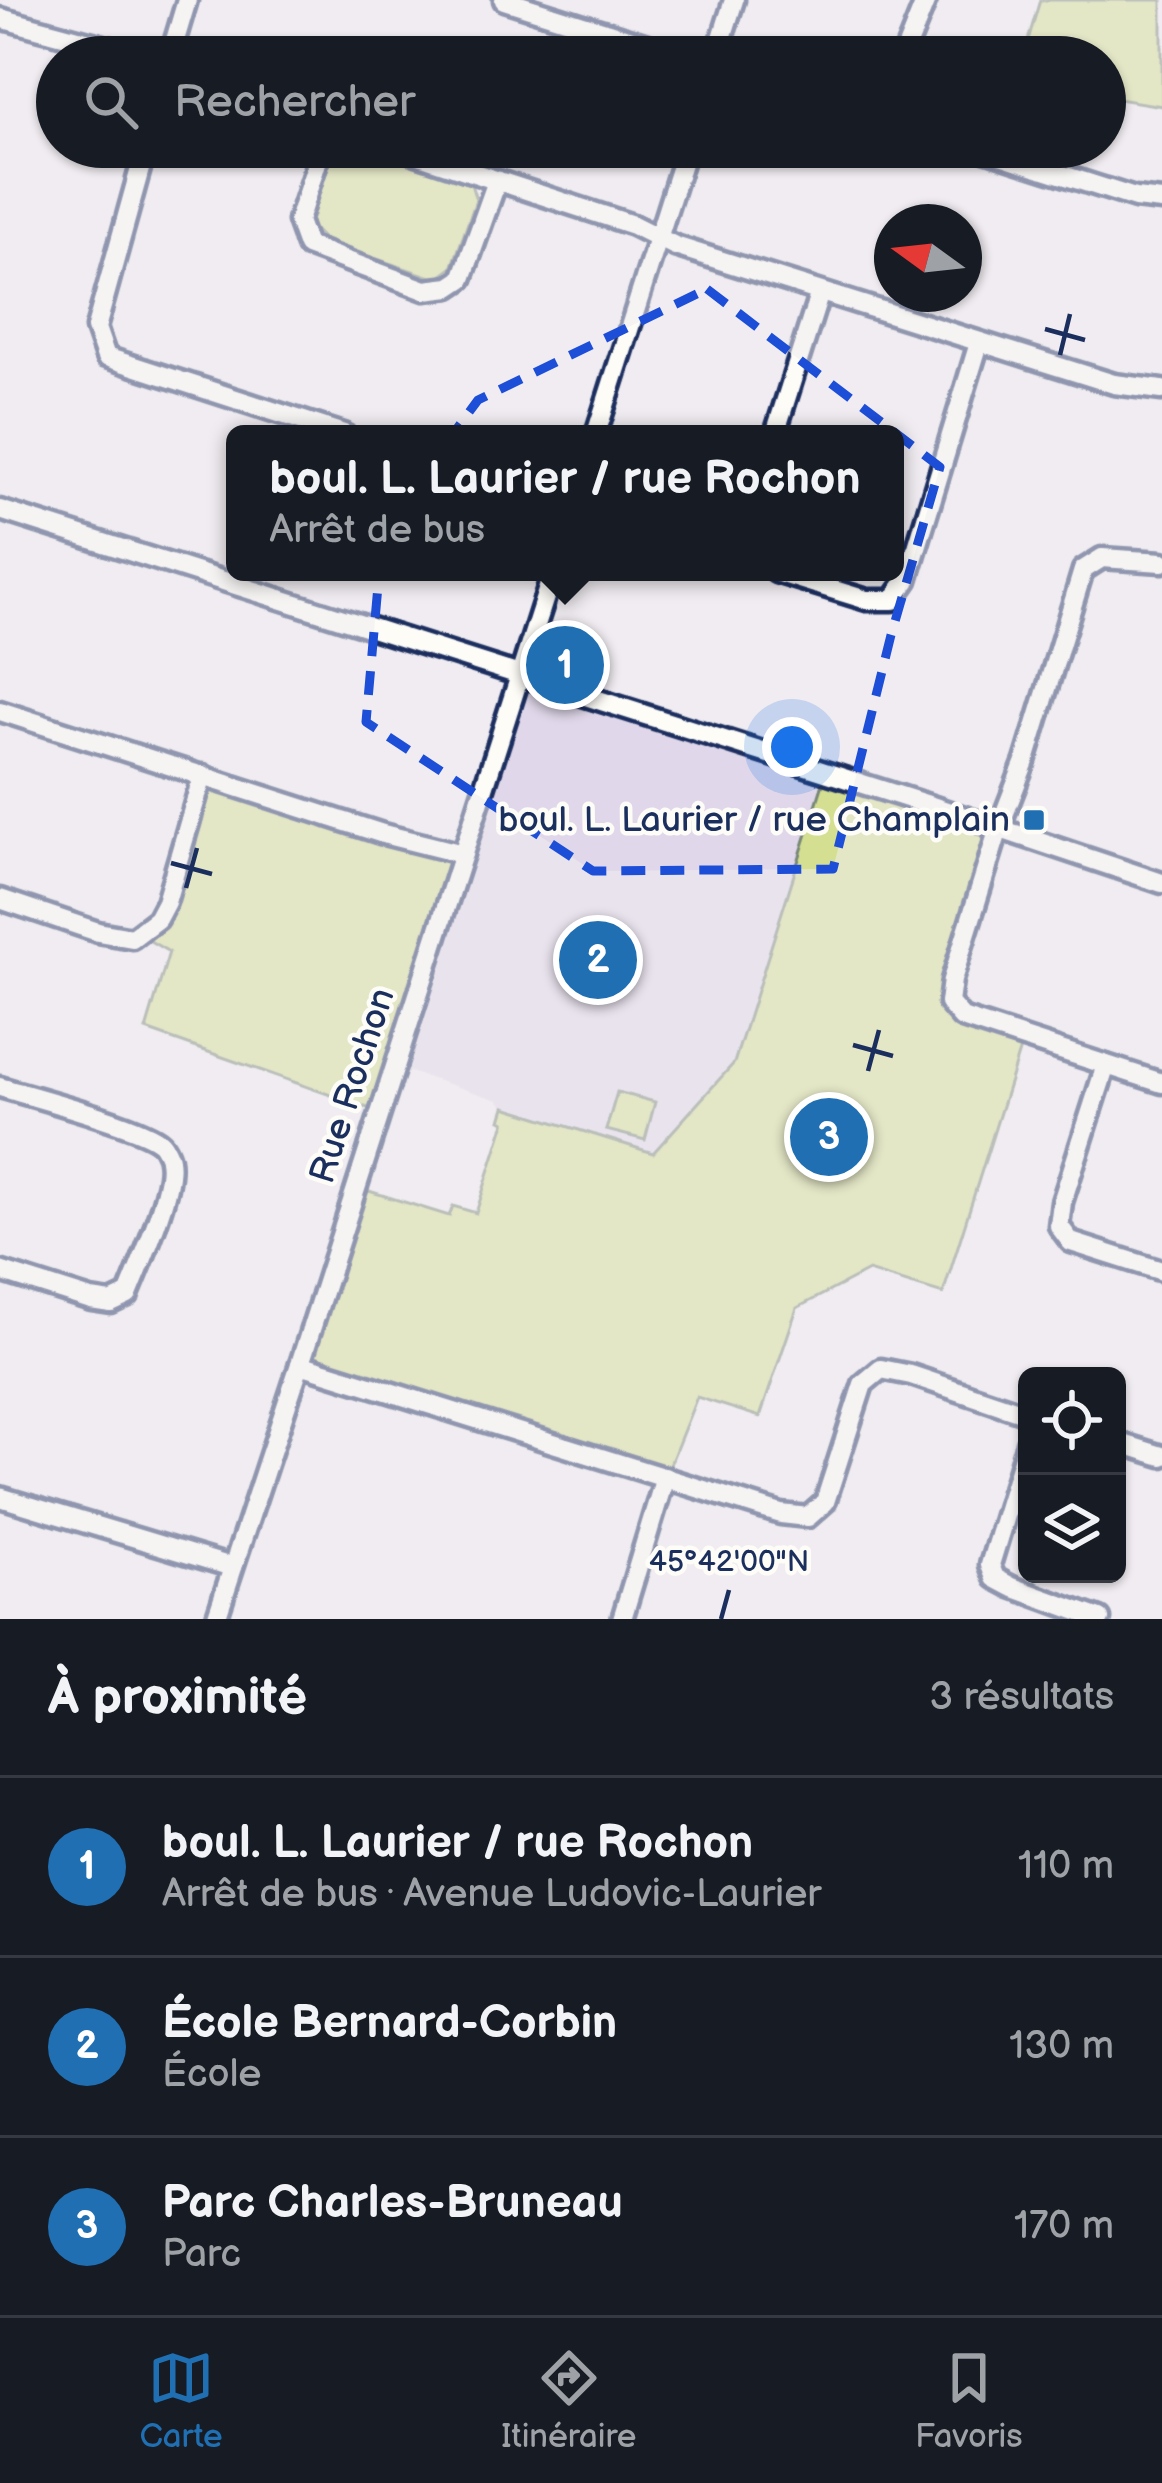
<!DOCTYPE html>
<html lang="fr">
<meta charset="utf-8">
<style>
:root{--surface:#171b24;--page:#20242c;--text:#f1f3f6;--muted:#9ea1a6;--line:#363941;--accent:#1f6fb2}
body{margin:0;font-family:"Balsamiq Sans",sans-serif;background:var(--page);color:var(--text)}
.controls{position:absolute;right:36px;bottom:36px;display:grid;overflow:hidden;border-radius:18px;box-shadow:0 3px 9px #0004}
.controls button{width:108px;height:108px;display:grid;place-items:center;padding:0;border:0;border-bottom:3px solid var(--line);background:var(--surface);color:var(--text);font:60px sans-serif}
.compass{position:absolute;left:874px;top:204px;width:108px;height:108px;border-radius:50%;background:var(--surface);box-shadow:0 3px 9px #0004;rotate:285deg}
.you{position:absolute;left:792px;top:747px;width:42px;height:42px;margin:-30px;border:9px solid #fff;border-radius:50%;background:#1a73e8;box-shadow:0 0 0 18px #1a73e833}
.badge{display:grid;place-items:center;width:78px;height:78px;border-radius:50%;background:var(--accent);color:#fff;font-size:39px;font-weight:700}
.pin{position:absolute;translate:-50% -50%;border:6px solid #fff;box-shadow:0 3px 12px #0006}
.popup{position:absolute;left:226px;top:425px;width:678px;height:156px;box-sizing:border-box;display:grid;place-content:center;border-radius:18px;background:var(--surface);filter:drop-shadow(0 3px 9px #0005);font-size:39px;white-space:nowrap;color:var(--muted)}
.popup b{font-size:45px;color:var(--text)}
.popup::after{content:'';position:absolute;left:50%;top:100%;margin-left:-24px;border:24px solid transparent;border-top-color:var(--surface)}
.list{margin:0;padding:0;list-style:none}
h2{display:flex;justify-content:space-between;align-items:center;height:156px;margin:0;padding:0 48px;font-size:51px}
h2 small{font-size:39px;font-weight:400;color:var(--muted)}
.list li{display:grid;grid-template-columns:78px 1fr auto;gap:36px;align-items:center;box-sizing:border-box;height:180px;padding:0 48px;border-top:3px solid var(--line)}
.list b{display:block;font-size:45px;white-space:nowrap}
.list p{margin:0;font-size:39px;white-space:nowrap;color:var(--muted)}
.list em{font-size:39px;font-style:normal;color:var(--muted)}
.icon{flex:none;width:66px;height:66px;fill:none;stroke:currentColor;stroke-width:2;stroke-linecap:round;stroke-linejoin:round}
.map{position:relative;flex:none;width:1162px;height:1619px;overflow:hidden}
.search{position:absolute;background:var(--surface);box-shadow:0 3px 9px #0004;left:36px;right:36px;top:36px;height:132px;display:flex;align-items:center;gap:30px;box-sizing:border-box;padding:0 42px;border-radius:66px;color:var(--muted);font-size:45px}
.sheet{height:696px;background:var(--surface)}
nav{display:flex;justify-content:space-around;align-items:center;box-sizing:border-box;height:168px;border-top:3px solid var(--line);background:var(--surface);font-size:33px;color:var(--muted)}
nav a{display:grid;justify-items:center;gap:6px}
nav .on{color:var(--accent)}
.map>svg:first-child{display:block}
.built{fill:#e0d8ea}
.green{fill:#d4df92;stroke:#788778;stroke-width:3}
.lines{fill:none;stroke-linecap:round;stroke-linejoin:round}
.minor-casing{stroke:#1b2f5e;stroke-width:27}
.minor{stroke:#fdfcf7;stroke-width:18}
.marked{fill:none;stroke:#1d4ed8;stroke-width:9;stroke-dasharray:24 15;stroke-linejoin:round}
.ticks{fill:none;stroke:#1b2f5e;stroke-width:4.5}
.poi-dot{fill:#1f6fb2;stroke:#fdfcf7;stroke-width:4.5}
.labels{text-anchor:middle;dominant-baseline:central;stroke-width:9;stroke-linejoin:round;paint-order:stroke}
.poi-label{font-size:36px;fill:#1b2f5e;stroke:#fdfcf7;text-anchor:end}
.street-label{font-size:36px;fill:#1b2f5e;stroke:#fdfcf7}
.ticks-label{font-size:30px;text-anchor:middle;fill:#1b2f5e;stroke:#fdfcf7;stroke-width:9;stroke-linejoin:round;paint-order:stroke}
</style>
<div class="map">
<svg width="1162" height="1619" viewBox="0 0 1162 1619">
<rect width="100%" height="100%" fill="#f0ecf1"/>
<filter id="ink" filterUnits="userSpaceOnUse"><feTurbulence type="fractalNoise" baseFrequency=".00833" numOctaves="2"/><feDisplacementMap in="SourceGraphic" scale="24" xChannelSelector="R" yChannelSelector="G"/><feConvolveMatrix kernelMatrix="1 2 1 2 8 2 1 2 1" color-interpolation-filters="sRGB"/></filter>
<g filter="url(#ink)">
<polygon class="built" points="520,677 826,774 734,1063 653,1153 505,1107 498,1100 394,1067"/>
<g class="green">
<polygon points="1040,0 1162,0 1162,106 1105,97 1105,57 1023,57"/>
<polygon points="336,147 364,147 471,184 476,200 452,268 437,279 326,242 310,226 329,154"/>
<polygon points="826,774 999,828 949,1002 1023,1039 943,1294 868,1271 797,1308 760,1417 697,1397 665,1477 300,1364 356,1187 449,1216 453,1206 476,1213 505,1122 501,1120 505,1107 653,1153 734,1063"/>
<polygon points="202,779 462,857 379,1112 146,1030 169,952 138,934 155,920"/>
<polygon points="617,1092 655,1102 645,1140 606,1130"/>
</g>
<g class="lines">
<g class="minor-casing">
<g id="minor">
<polyline points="504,0 685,57"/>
<polyline points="0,18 145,57"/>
<polyline points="170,57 187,0"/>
<polyline points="716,57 734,0"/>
<polyline points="903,57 926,0"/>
<polyline points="146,147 96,328 106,357 344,434"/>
<polyline points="322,147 298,221 307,246 425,290 450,287 462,279 497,181"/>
<polyline points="395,147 633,225 675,246 1114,384 1162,390"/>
<polyline points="975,147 1135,198 1162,201"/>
<polyline points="596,434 687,147"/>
<polyline points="775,434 820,292"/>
<polyline points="0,510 932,806 1162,883"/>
<polyline points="1162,562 1102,558 1083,570 1025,761 999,828 952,980 949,1003 962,1018 1162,1083"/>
<polyline points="776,572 867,600 893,600 907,580 979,343"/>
<polyline points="0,711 383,834 463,854"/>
<polyline points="0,899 98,932 132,938 157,919 166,902 203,775"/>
<polyline points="1106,1065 1062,1202 1059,1226 1071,1242 1162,1271"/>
<path d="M0,1087C30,1096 144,1126 161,1143C164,1146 169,1156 169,1160C175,1187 139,1267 128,1295L111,1303L91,1300L0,1271"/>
<polyline points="300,1364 781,1514 808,1517 825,1502 863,1384 881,1369 911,1375 1027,1414"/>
<polyline points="1117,1442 1162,1456"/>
<polyline points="1027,1443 990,1565 995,1578 1012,1587 1100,1619"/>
<polyline points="0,1497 232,1567"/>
<polyline points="216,1619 300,1364 553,572"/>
<polyline points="622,1619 665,1477"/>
</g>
</g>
<use href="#minor" class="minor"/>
</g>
</g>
<path d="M0 0H1162V1619H0ZM707,289L940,467L891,635L833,869L593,871L366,722L383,529L478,400Z" fill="#f0ecf1" fill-opacity=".55" fill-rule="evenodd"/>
<path class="marked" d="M707,289L940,467L891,635L833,869L593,871L366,722L383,529L478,400Z"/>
<path class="ticks" d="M1045,329L1085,340M1060,355L1070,314M171,863L212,874M186,888L197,848M853,1045L893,1056M868,1071L879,1030M721,1619L729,1590"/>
<rect class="poi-dot" x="1022" y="808" width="24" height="24" rx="6"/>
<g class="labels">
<g class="poi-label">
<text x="1010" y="820">boul. L. Laurier / rue Champlain</text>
</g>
<g class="street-label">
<text transform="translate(353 1086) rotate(-72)">Rue Rochon</text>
</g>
</g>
<g class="ticks-label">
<text x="729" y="1571">45°42'00"N</text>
</g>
</svg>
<div class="controls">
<button><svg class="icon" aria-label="locate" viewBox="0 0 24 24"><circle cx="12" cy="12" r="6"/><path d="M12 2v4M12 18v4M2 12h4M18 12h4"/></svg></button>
<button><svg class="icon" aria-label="layers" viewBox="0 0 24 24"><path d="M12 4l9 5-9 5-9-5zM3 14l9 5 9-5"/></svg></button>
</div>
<svg class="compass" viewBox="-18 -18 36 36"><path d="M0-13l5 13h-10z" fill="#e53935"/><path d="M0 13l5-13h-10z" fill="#9ea1a6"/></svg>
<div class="you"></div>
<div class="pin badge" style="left:565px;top:665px">1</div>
<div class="popup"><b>boul. L. Laurier / rue Rochon</b>Arrêt de bus</div>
<div class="pin badge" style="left:598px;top:960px">2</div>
<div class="pin badge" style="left:829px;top:1137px">3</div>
<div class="search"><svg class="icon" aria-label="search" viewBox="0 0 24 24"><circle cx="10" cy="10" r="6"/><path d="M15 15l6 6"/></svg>Rechercher</div>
</div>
<section class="sheet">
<h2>À proximité<small>3 résultats</small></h2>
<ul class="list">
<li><span class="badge">1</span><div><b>boul. L. Laurier / rue Rochon</b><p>Arrêt de bus · Avenue Ludovic-Laurier</p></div><em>110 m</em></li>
<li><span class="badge">2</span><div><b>École Bernard-Corbin</b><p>École</p></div><em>130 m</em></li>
<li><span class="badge">3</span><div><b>Parc Charles-Bruneau</b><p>Parc</p></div><em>170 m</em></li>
</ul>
</section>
<nav>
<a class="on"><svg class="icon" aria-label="map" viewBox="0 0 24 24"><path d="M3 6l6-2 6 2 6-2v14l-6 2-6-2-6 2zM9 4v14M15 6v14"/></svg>Carte</a>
<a><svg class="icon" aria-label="directions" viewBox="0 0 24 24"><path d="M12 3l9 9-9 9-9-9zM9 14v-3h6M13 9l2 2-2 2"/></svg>Itinéraire</a>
<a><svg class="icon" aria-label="saved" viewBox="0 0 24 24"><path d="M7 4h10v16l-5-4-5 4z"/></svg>Favoris</a>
</nav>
